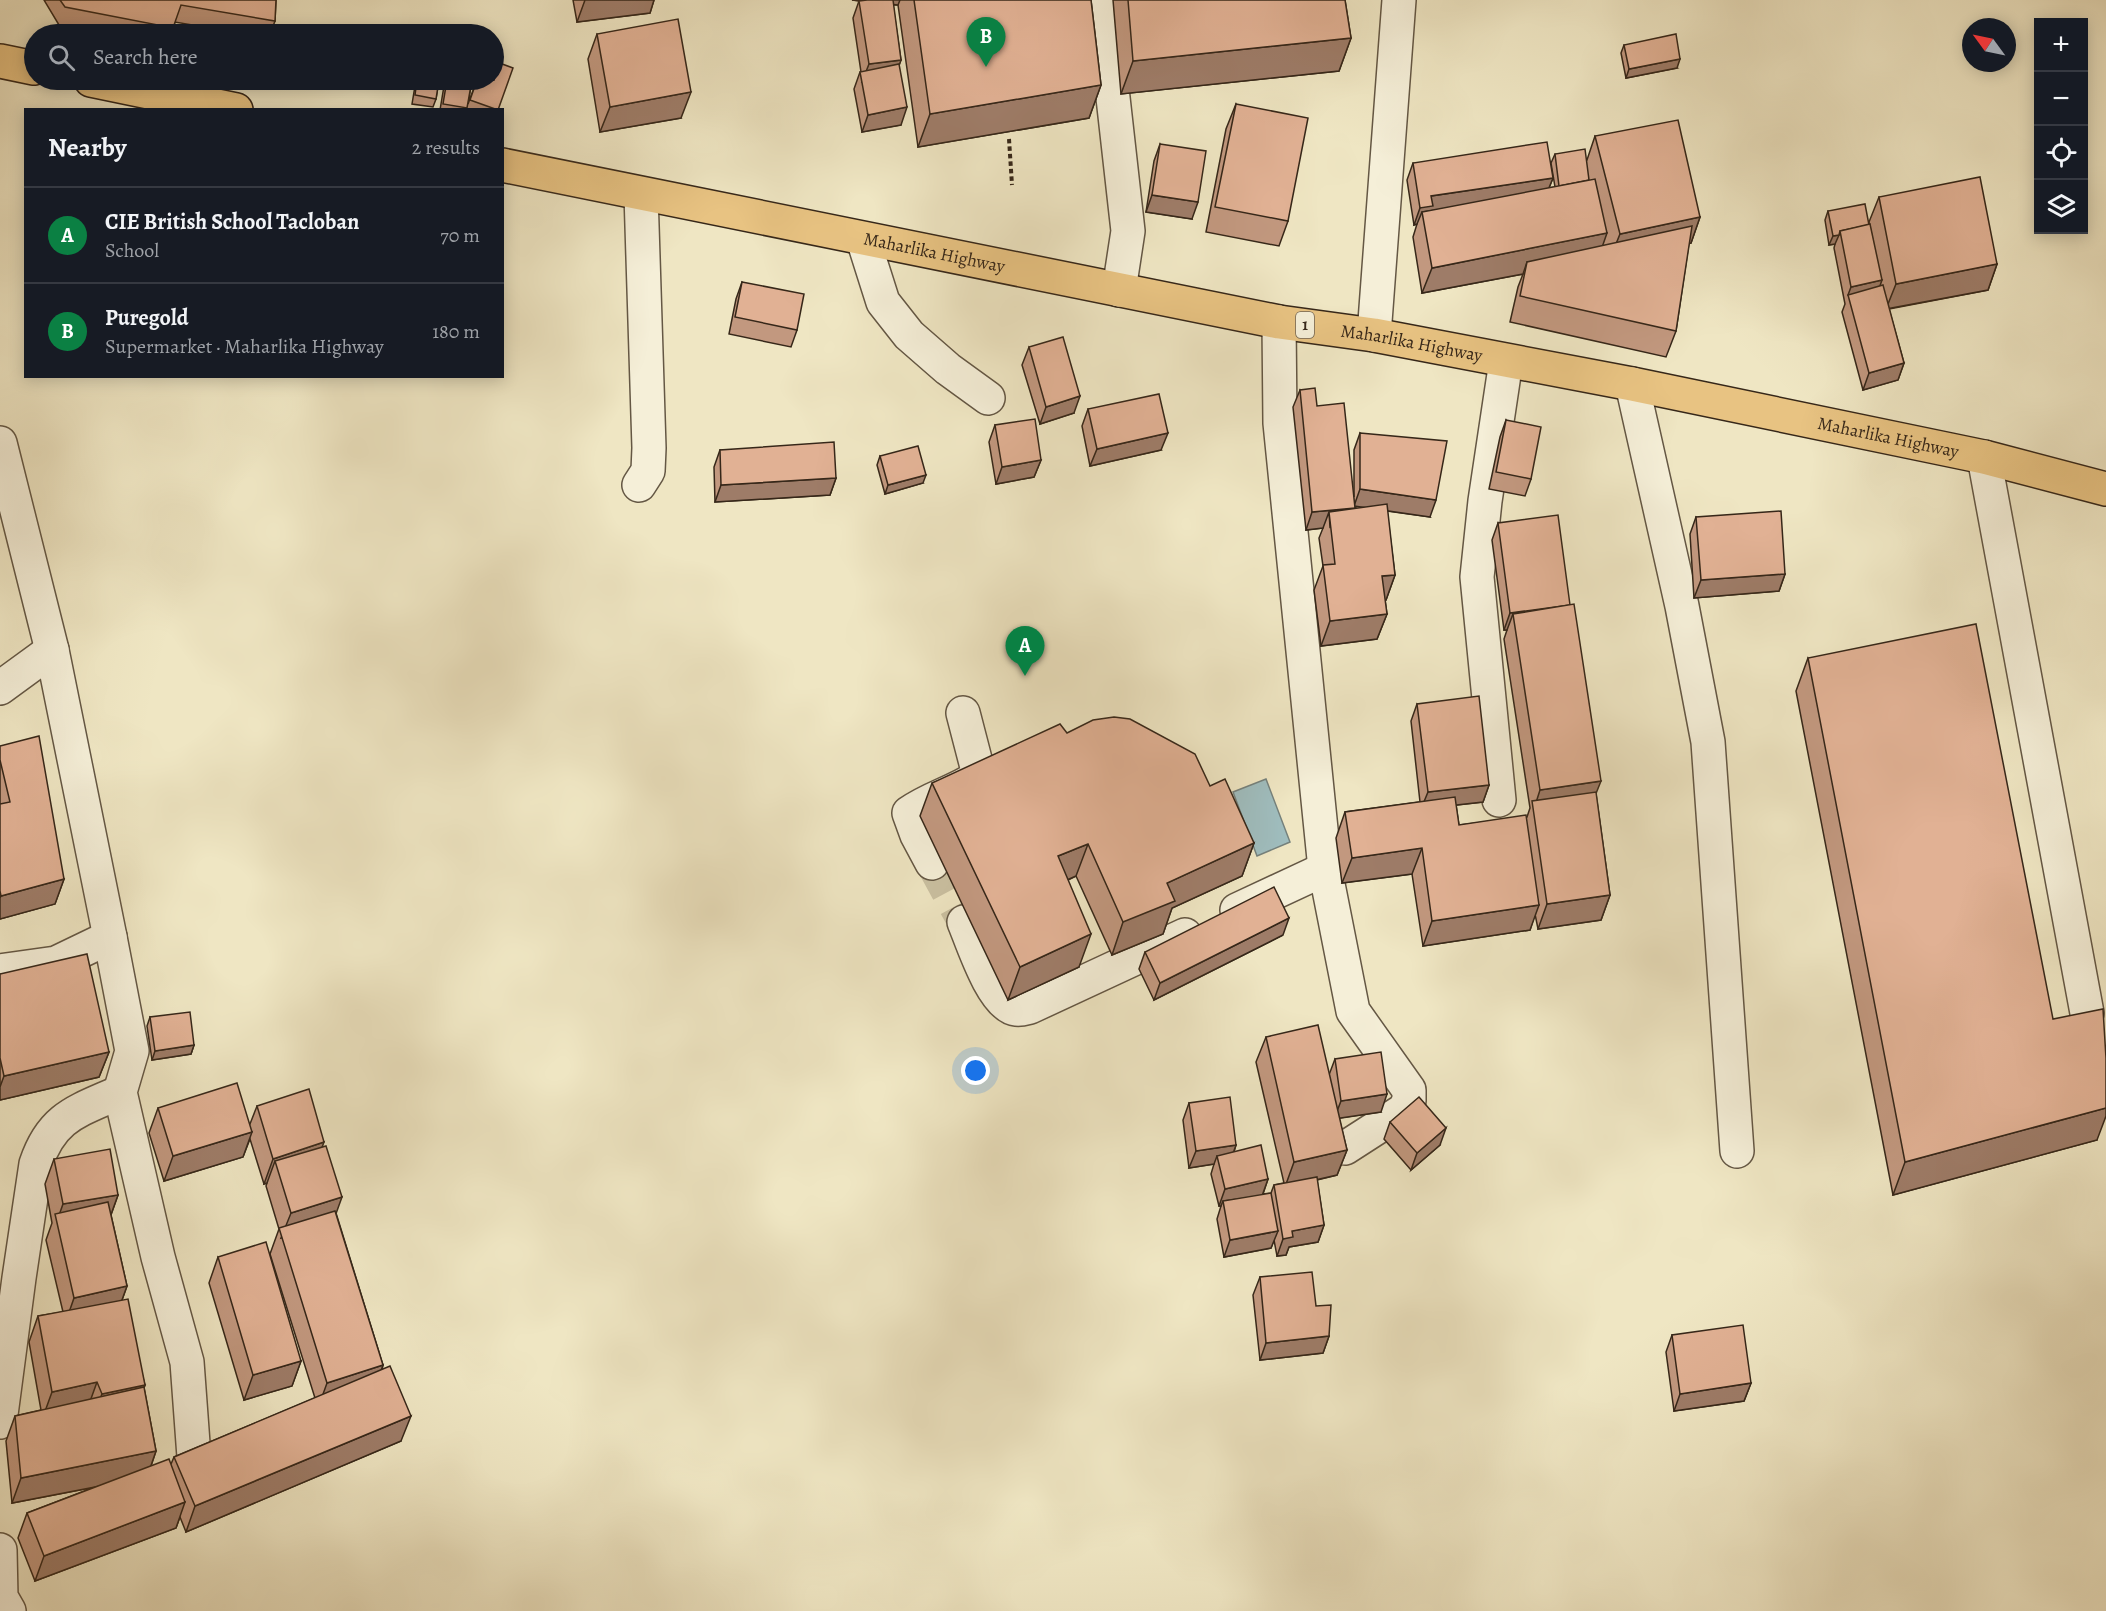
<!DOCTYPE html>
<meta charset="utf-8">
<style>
:root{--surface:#171b24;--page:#242831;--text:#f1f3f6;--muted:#9ea1a6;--line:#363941;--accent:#0b8043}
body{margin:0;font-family:Alegreya,serif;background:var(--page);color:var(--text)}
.controls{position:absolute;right:18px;top:18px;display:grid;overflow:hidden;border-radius:0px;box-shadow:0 3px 15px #0003}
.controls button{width:54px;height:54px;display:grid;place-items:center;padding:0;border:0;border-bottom:2px solid var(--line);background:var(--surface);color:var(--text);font:30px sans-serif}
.compass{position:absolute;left:1962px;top:18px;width:54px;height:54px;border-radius:50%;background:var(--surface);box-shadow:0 3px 15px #0003;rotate:303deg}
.you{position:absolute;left:976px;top:1071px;width:21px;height:21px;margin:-15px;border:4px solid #fff;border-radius:50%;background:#1a73e8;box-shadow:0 0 0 9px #1a73e833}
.badge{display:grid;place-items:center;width:39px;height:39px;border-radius:50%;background:var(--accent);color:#fff;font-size:20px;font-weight:700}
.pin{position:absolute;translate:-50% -50px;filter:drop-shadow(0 2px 3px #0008)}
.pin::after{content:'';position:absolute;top:32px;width:21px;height:18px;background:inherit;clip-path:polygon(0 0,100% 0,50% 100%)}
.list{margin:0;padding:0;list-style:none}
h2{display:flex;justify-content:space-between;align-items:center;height:78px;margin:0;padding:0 24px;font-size:26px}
h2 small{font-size:20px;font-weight:400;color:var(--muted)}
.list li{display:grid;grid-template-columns:39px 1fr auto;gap:18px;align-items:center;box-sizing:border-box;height:96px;padding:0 24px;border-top:2px solid var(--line)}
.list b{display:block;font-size:22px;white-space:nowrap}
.list p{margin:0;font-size:20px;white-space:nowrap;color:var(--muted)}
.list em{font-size:20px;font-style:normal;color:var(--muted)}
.icon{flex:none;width:33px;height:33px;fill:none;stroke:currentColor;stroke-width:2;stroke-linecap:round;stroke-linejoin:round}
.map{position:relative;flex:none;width:2106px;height:1611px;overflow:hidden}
.search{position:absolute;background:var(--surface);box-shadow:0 3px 15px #0003;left:24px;top:24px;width:480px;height:66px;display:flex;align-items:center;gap:15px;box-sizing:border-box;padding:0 21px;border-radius:33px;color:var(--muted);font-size:22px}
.panel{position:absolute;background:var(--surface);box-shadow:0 3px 15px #0003;left:24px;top:108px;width:480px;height:270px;border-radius:0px}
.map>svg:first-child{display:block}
.water{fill:#9fbdbe;stroke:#75817c;stroke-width:1.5}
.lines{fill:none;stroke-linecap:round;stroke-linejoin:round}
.minor-tunnel{stroke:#cac0a1;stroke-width:33;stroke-dasharray:33 16;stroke-linecap:butt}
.minor-casing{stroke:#645744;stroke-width:36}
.major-casing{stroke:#362719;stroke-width:36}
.path{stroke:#362719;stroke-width:4;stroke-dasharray:4.5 3;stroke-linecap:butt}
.minor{stroke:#f5efd8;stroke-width:33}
.major{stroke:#e8c382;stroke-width:33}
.wall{fill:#c2987f;stroke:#362719;stroke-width:1.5}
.shaded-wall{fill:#9e7c68;stroke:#362719;stroke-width:1.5}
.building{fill:#e1b194;stroke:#362719;stroke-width:1.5}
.labels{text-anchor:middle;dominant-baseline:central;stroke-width:4.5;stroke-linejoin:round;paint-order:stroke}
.shield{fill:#f5efd8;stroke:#6f6352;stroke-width:1.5}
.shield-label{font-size:16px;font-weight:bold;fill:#362719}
.street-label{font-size:18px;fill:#362719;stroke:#f5efd8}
</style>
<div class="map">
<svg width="2106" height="1611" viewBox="0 0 2106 1611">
<rect width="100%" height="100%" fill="#efe6c3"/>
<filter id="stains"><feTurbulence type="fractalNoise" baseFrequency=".00333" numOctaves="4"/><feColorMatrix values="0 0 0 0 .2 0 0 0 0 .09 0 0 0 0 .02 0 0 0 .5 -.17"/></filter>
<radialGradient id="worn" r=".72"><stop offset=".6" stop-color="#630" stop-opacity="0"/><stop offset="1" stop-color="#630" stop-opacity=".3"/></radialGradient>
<polygon class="water" points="1266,779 1290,842 1257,856 1233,792"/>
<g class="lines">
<polyline class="minor-tunnel" points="932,863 964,922"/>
<g class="minor-casing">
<g id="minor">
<polyline points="1102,0 1128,231 1119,290"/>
<polyline points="863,239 883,302 909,335 948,369 988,398"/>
<polyline points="1279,322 1280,423 1325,869 1353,1011 1409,1090 1409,1101 1404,1110 1345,1148"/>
<polyline points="1374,335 1399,0"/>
<polyline points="1632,384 1682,606 1708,742 1737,1151"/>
<polyline points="0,443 52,650 110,937 132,1051 120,1092 158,1257 187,1362 194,1457"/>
<polyline points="1984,457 2087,1013"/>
<polyline points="639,485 648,471 649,448 641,194"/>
<polyline points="0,688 52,650"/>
<polyline points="1499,800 1477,577 1485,501 1506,361"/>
<path d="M932,863L917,835L909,813C930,798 955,792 976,778L977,767L963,713"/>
<polyline points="1237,910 1325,869"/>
<path d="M964,922C972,941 993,1007 1016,1009C1020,1010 1026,1008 1030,1007L1185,935"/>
<polyline points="0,971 56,963 110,937"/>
<path d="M0,1422L19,1278L36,1164C52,1116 78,1111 120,1092"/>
<polyline points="0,1550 1,1597 9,1611"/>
</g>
</g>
<g class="major-casing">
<g id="major">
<polyline points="0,61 34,68"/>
<polyline points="91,80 236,110"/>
<path id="s1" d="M502,165L1279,322L1374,335L1632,384L1984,457L2106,489"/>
</g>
</g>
<polyline class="path" points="1009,139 1012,185"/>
<use href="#minor" class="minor"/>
<use href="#major" class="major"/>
</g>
<g class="wall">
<polygon points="44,0 276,0 275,21 270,34 246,34 175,22 171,34 110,34 59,25"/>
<polygon points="573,0 654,0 650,13 577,22"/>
<polygon points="852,0 1091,0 1101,85 1089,118 918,147 898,5 893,5 901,60 899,65 901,125 862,132 854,89 860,72 861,72 853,18 859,1 860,1"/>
<polygon points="1113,0 1345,0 1351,38 1339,71 1121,94"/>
<polygon points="597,34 681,118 600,132 588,59"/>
<polygon points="1624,45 1677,68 1626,78 1621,53"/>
<polygon points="416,80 439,80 436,99 433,107 412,104"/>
<polygon points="445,80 472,80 468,104 477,80 498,110 440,110"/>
<polygon points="1236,104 1288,221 1279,246 1206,232 1226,129"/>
<polygon points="1595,136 1700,217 1691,243 1689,243 1676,331 1666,357 1510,322 1518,287 1523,274 1422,293 1413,237 1417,224 1414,225 1407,180 1413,163 1553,178 1549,188 1555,187 1551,163 1555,154 1587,160"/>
<polygon points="1160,144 1192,219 1146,212 1154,161"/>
<polygon points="1879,197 1997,264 1988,290 1889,309 1904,363 1898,380 1863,390 1842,312 1845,304 1834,248 1835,244 1829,245 1825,220 1828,211 1869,225 1873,241 1869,222"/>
<polygon points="742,282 797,330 791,347 729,334 736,299"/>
<polygon points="1029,347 1074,413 1040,424 1022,365"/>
<polygon points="1300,390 1354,497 1354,450 1360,433 1430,517 1387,511 1395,575 1386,600 1385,600 1387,614 1377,639 1321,646 1314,590 1323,566 1319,538 1323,528 1306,530 1293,407"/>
<polygon points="1088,409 1161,450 1090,466 1082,426"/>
<polygon points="1506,420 1531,479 1525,496 1489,489 1500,437"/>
<polygon points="995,425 1041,460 1034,477 996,484 989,442"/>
<polygon points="720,450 836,478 830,495 715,502 714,467"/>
<polygon points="880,456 923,483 885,494 877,465"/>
<polygon points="1696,517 1785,574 1779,591 1694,598 1690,534"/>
<polygon points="1498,523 1596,794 1610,895 1601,920 1538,929 1535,914 1530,930 1423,946 1412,874 1342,883 1336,838 1345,812 1420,802 1411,721 1417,704 1489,785 1483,802 1456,805 1459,825 1527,817 1530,808 1504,639 1507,630 1504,630 1492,540"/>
<polygon points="1808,658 2053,1019 2097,1140 1893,1195 1796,691"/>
<polygon points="1067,733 1210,786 1254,843 1242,876 1172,908 1163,934 1112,955 1076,876 1068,880 1079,967 1008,1000 920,816 932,783"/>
<polygon points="0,746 64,879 55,904 0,919"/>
<polygon points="1283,935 1154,1000 1139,969 1145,952"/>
<polygon points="0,974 109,1052 99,1077 0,1100"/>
<polygon points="150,1017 194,1045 191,1054 152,1060 147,1026"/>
<polygon points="1266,1037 1329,1075 1335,1059 1381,1112 1339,1118 1347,1150 1337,1175 1317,1180 1324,1225 1318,1242 1289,1247 1286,1255 1277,1256 1274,1240 1271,1248 1224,1257 1217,1219 1221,1206 1219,1206 1211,1174 1214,1164 1189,1168 1183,1120 1189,1103 1236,1145 1234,1152 1268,1179 1263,1194 1271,1193 1274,1185 1284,1183 1256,1062"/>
<polygon points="257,1106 323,1147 336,1213 383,1365 382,1370 401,1441 186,1532 180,1517 176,1528 35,1581 18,1538 27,1513 95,1487 12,1503 6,1441 15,1416 41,1410 29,1342 38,1316 63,1312 46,1240 52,1223 45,1184 54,1159 118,1195 111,1215 127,1286 122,1300 145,1385 144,1388 156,1451 151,1466 171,1464 174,1457 315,1398 270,1254 279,1229 266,1186 267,1183 264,1184 250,1139 243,1157 164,1181 149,1133 158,1108 250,1124"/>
<polygon points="1390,1122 1440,1145 1411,1170 1384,1139"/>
<polygon points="218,1257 301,1361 292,1386 244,1400 209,1283"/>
<polygon points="1260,1277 1316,1306 1329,1336 1323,1353 1260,1360 1253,1295"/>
<polygon points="1672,1335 1751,1383 1744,1401 1674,1411 1666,1352"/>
</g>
<g class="shaded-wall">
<polygon points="585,0 654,0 650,13 577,22"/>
<polygon points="852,0 900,0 898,5"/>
<polygon points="1351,38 1339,71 1121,94 1133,61"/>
<polygon points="1680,59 1677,68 1626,78 1629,69"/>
<polygon points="901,60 895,77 862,82 869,64"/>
<polygon points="1101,85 1089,118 918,147 930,114"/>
<polygon points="691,92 681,118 600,132 610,107"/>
<polygon points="907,107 901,125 862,132 868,115"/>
<polygon points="1553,178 1546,195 1422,212 1417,224 1414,225 1420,208 1431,196"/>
<polygon points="1152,195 1198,202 1192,219 1146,212"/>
<polygon points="1700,217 1691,243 1610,259 1620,234"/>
<polygon points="1607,233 1598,259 1527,262 1523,274 1422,293 1432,268"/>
<polygon points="1839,235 1835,244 1829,245 1833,236"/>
<polygon points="1997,264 1988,290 1886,309 1896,284"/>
<polygon points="1882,280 1876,297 1848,295 1851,287"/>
<polygon points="1904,363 1898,380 1863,390 1869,373"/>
<polygon points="1080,396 1074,413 1040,424 1046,407"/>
<polygon points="1168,433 1161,450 1090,466 1097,449"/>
<polygon points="1041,460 1034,477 996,484 1002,467"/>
<polygon points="926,475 923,483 885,494 888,485"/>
<polygon points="836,478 830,495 715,502 721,485"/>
<polygon points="1360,489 1436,500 1430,517 1354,506"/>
<polygon points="1355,508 1330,527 1329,512 1323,528 1306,530 1312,512"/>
<polygon points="1785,574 1779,591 1694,598 1701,580"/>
<polygon points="1395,575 1386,600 1373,601 1382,576"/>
<polygon points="1570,605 1513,614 1507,630 1504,630 1510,613"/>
<polygon points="1387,614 1377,639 1321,646 1330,621"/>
<polygon points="1601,781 1591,806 1534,809 1540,790"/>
<polygon points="1489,785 1483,802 1421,809 1428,792"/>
<polygon points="1254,843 1242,876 1172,908 1163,934 1112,955 1123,922 1167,883"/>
<polygon points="1088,844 1076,876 1047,889 1058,856"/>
<polygon points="1422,848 1412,874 1342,883 1352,858"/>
<polygon points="64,879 55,904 0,919 0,898 1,896"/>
<polygon points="1610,895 1601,920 1538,929 1547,904"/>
<polygon points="1539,905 1530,930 1423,946 1432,921"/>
<polygon points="1289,918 1283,935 1154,1000 1160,983"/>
<polygon points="1091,934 1079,967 1008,1000 1020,967"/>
<polygon points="194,1045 191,1054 152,1060 155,1051"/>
<polygon points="109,1052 99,1077 0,1100 0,1087 4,1076"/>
<polygon points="1387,1094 1381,1112 1334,1119 1341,1101"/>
<polygon points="2106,1108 2106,1116 2097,1140 1893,1195 1905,1162"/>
<polygon points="1446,1128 1440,1145 1411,1170 1417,1153"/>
<polygon points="252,1132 243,1157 164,1181 173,1156"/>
<polygon points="324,1142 315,1167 275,1161 267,1183 264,1184 273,1159"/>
<polygon points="1236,1145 1230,1162 1217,1156 1214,1164 1189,1168 1196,1151"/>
<polygon points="1347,1150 1337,1175 1285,1187 1294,1162"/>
<polygon points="1268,1179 1262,1196 1223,1201 1221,1206 1219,1206 1225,1189"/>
<polygon points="118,1195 109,1220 57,1221 63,1204"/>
<polygon points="342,1197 333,1222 281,1238 291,1213"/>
<polygon points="1324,1225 1318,1242 1289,1247 1286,1255 1277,1256 1283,1239 1292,1231"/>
<polygon points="1278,1231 1271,1248 1224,1257 1230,1240"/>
<polygon points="127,1286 118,1311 65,1324 74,1298"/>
<polygon points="1329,1336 1323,1353 1260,1360 1266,1343"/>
<polygon points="301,1361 292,1386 244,1400 253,1375"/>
<polygon points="383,1365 374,1391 318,1408 327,1383"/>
<polygon points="97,1382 88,1407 43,1417 52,1392"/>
<polygon points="1751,1383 1744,1401 1674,1411 1680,1394"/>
<polygon points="145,1385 135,1411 92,1419 102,1394"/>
<polygon points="411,1416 401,1441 186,1532 195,1506"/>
<polygon points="156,1451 147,1477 12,1503 21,1478"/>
<polygon points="185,1502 176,1528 35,1581 44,1556"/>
</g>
<g class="building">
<polygon points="60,0 276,0 275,21 181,5 173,28 65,7"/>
<polygon points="867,0 893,0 901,60 869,64 859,1"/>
<polygon points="914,0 1091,0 1101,85 930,114"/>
<polygon points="1128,0 1345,0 1351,38 1133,61"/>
<polygon points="678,19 691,92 610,107 597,34"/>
<polygon points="1676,34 1680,59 1629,69 1624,45"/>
<polygon points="494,61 513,68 498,110 470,100 477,80 494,80"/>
<polygon points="899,64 907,107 868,115 860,72"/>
<polygon points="417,80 439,80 436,99 415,95"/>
<polygon points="447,80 472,80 467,108 443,104"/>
<polygon points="1236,104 1308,118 1288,221 1215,207"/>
<polygon points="1678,120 1700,217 1620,234 1595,136"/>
<polygon points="1547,142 1553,178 1431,196 1433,206 1420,208 1413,163"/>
<polygon points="1160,144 1206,151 1198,202 1152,195"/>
<polygon points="1585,149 1589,180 1559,186 1555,154"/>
<polygon points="1980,177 1997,264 1896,284 1879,197"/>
<polygon points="1595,179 1607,233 1432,268 1422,212"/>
<polygon points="1865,204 1869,225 1840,231 1839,235 1833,236 1828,211"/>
<polygon points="1870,224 1882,280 1851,287 1840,231"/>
<polygon points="1692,226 1676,331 1520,296 1527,262"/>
<polygon points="742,282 804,294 797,330 735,317"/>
<polygon points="1883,285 1904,363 1869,373 1848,295"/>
<polygon points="1063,337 1080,396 1046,407 1029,347"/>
<polygon points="1315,388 1317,406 1344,403 1355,508 1312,512 1300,390"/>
<polygon points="1159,394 1168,433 1097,449 1088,409"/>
<polygon points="1035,419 1041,460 1002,467 995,425"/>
<polygon points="1506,420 1541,427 1531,479 1496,472"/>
<polygon points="1360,433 1447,441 1436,500 1360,489"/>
<polygon points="834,442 836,478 721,485 720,450"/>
<polygon points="918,446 926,475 888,485 880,456"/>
<polygon points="1387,504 1395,575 1382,576 1387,614 1330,621 1323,565 1335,564 1329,512"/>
<polygon points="1781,511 1785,574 1701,580 1696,517"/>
<polygon points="1558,515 1570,605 1510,613 1498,523"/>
<polygon points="1574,604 1601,781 1540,790 1513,614"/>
<polygon points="1976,624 2053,1019 2103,1009 2106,1058 2106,1108 1905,1162 1808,658"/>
<polygon points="1479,696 1489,785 1428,792 1417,704"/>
<polygon points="1114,717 1130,719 1195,754 1210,786 1225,779 1254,843 1167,883 1175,901 1123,922 1088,844 1058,856 1091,934 1020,967 932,783 1060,724 1067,733 1093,720"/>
<polygon points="39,736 64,879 1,896 0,891 0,804 10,802 0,760 0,746"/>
<polygon points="1596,792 1610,895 1547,904 1532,801"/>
<polygon points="1455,797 1459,825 1526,815 1539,905 1432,921 1422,848 1352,858 1345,812"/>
<polygon points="1274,887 1289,918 1160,983 1145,952"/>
<polygon points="87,954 109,1052 4,1076 0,1058 0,974"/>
<polygon points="190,1012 194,1045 155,1051 150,1017"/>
<polygon points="1318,1025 1347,1150 1294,1162 1266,1037"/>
<polygon points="1381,1052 1387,1094 1341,1101 1335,1059"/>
<polygon points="237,1083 252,1132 173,1156 158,1108"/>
<polygon points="309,1089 324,1142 273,1159 257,1106"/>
<polygon points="1230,1097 1236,1145 1196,1151 1189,1103"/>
<polygon points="1419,1097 1446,1128 1417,1153 1390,1122"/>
<polygon points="1261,1145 1268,1179 1225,1189 1217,1156"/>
<polygon points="326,1146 342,1197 291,1213 275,1161"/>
<polygon points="110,1149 118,1195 63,1204 54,1159"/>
<polygon points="1317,1177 1324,1225 1292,1231 1293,1237 1283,1239 1274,1185"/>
<polygon points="1271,1193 1278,1231 1230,1240 1223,1201"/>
<polygon points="108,1202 127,1286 74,1298 55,1214"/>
<polygon points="335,1211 383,1365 327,1383 279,1228"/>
<polygon points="266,1242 301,1361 253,1375 218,1257"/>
<polygon points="1312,1272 1316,1306 1331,1305 1329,1336 1266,1343 1260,1277"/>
<polygon points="128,1299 145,1385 102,1394 97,1382 52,1392 38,1316"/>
<polygon points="1743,1325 1751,1383 1680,1394 1672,1335"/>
<polygon points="390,1366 411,1416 195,1506 174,1457"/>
<polygon points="144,1387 156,1451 21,1478 15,1416"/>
<polygon points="169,1459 185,1502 44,1556 27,1513"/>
</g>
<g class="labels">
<rect class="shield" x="1296" y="312" width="18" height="26" rx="4.5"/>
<g class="shield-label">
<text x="1305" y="325">1</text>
</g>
<g class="street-label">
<text stroke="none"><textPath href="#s1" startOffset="441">Maharlika Highway</textPath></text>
<text stroke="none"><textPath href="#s1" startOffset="927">Maharlika Highway</textPath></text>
<text stroke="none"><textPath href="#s1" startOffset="1413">Maharlika Highway</textPath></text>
</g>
</g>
<rect width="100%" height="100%" filter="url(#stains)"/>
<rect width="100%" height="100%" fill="url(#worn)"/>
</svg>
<div class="controls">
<button>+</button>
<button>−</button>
<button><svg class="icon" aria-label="locate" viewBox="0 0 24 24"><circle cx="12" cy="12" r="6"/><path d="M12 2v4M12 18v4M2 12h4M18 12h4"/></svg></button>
<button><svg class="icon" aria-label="layers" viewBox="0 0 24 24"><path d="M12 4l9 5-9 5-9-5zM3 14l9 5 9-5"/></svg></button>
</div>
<svg class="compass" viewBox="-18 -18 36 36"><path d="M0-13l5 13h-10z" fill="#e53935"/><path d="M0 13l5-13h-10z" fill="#9ea1a6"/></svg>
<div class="you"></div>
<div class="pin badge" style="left:1025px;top:676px">A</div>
<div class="pin badge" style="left:986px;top:67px">B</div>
<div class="search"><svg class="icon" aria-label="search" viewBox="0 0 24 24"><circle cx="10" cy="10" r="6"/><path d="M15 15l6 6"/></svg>Search here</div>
<section class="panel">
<h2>Nearby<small>2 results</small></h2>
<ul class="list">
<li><span class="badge">A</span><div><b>CIE British School Tacloban</b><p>School</p></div><em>70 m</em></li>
<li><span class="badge">B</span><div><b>Puregold</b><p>Supermarket · Maharlika Highway</p></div><em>180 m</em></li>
</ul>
</section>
</div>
